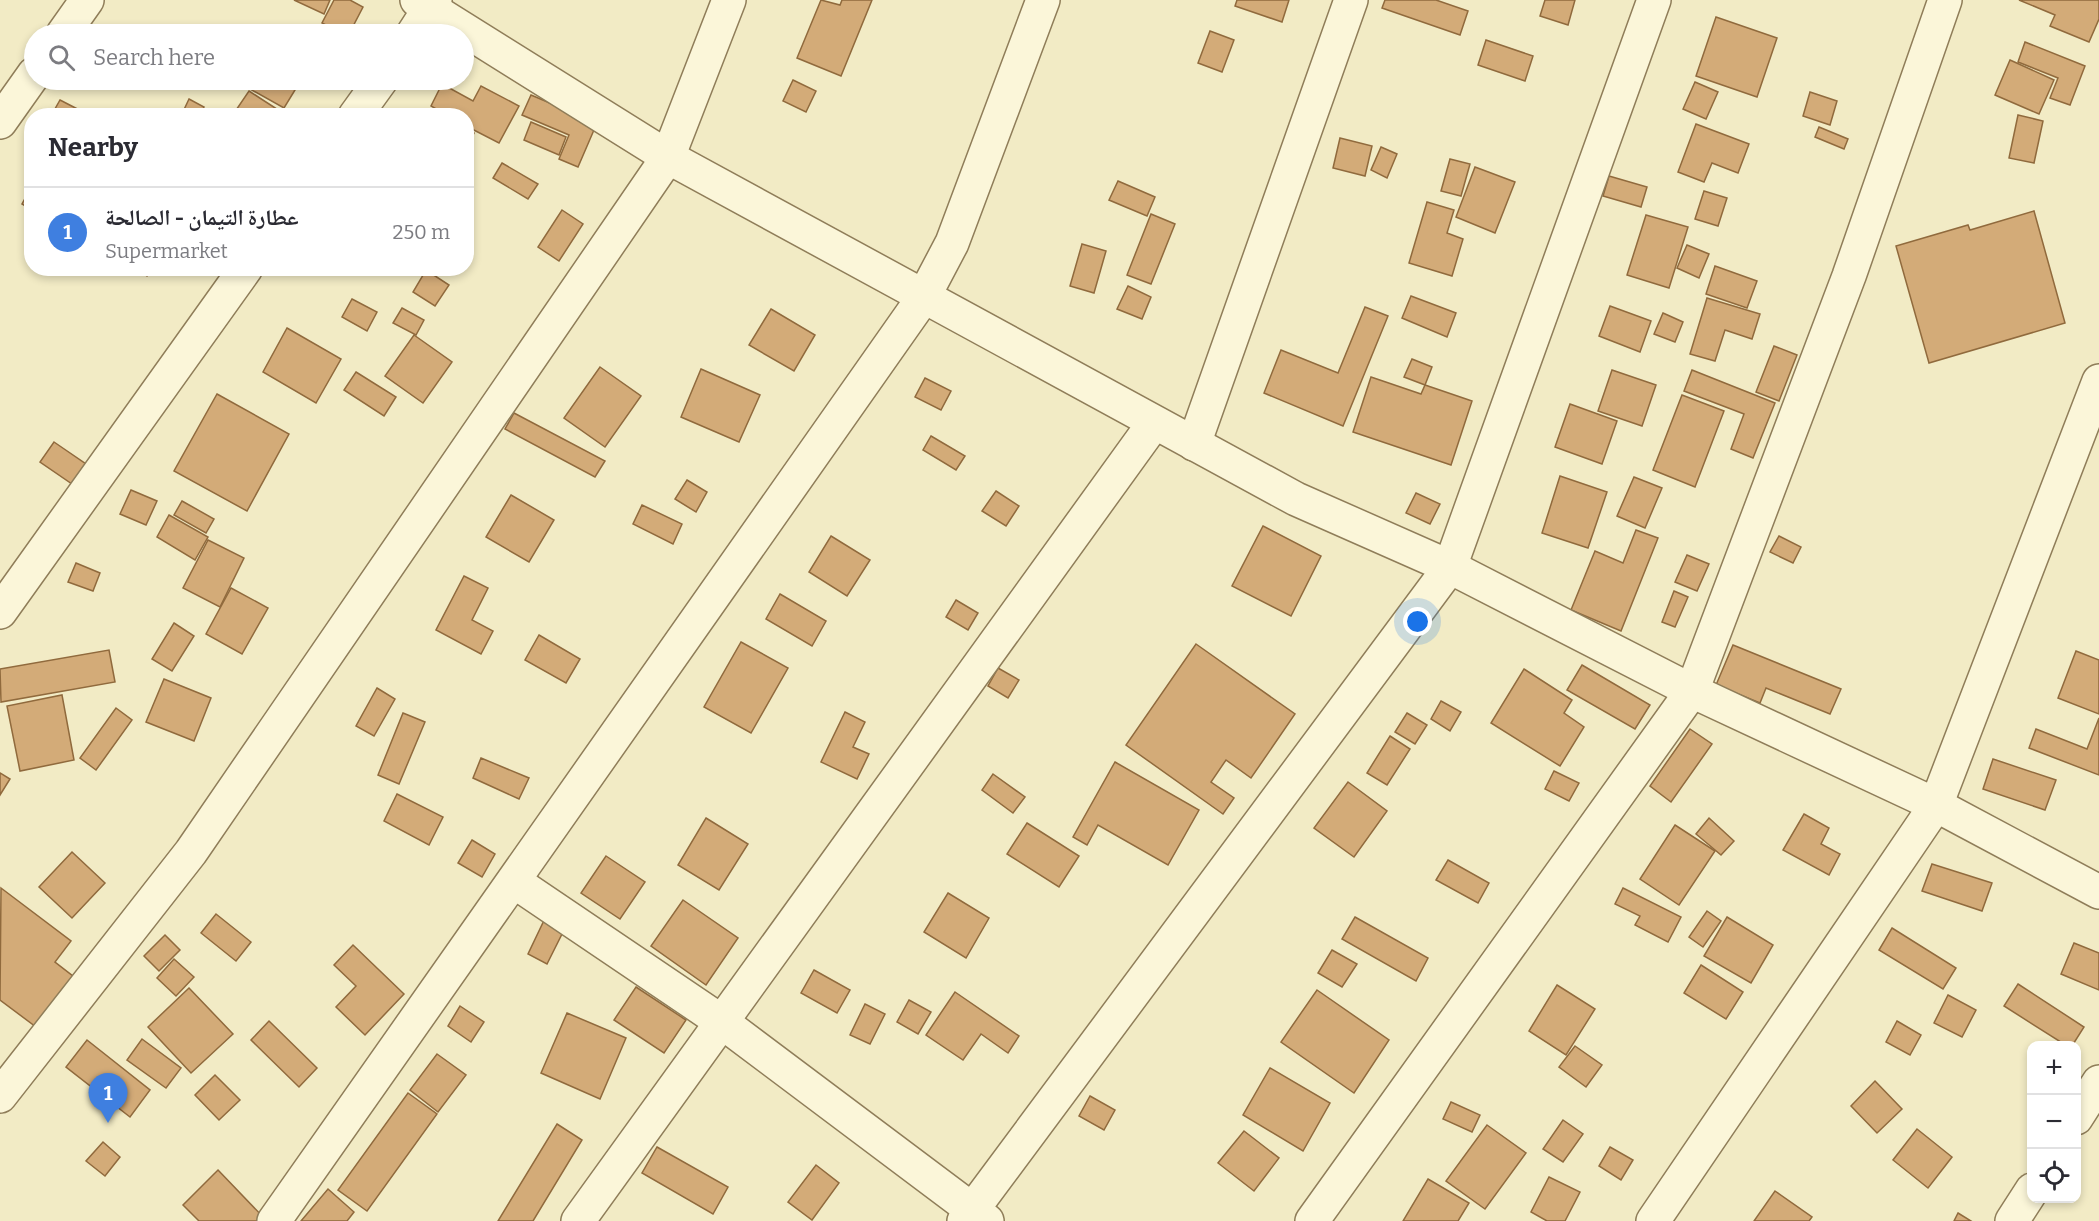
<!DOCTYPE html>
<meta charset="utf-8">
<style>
:root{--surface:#fff;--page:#f7f7f7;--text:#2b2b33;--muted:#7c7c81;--line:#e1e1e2;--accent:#1a73e8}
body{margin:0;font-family:Bitter,"Noto Naskh Arabic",serif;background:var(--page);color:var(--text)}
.controls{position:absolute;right:18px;bottom:18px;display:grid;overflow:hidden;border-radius:12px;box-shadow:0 3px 9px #0003}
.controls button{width:54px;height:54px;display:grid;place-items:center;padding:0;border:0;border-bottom:2px solid var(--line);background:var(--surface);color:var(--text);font:30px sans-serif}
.you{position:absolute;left:1418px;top:622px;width:21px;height:21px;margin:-15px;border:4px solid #fff;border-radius:50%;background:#1a73e8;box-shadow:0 0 0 9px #1a73e833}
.badge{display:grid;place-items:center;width:39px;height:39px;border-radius:50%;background:var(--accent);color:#fff;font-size:20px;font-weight:700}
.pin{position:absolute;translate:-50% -50px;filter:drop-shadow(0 2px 3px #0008)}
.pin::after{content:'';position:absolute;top:32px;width:21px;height:18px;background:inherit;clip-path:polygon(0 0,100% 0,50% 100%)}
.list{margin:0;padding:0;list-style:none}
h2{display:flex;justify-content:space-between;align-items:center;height:78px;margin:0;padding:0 24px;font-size:26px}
h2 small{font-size:20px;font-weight:400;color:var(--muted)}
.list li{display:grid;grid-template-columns:39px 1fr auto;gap:18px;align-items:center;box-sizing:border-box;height:90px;padding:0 24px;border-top:2px solid var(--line)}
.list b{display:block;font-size:22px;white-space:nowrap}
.list p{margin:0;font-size:20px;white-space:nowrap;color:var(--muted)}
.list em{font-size:20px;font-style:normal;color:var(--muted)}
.icon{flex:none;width:33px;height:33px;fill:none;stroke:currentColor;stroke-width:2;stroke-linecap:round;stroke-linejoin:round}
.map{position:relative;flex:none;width:2099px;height:1221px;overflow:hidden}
.search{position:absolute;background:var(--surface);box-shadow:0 3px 9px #0003;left:24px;top:24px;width:450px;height:66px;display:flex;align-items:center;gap:15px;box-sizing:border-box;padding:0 21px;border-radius:33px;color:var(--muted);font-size:22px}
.panel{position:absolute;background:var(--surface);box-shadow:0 3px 9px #0003;left:24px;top:108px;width:450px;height:168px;border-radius:24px}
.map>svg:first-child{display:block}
.building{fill:#d3ab78;stroke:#906a3d;stroke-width:1.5}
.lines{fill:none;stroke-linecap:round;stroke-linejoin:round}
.minor-casing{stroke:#8f7d59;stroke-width:36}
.minor{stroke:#fbf6d9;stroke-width:33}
</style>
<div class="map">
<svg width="2099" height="1221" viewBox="0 0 2099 1221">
<rect width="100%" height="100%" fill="#f2ebc5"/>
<g class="building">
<polygon points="294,0 330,0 324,14"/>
<polygon points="334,0 350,0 363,7 349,34 343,34 322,23"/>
<polygon points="821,0 840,5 842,0 872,0 841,76 797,58"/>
<polygon points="1237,0 1289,0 1282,22 1235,6"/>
<polygon points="1385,0 1436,0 1468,11 1460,35 1382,8"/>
<polygon points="1545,0 1575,0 1568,25 1540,16"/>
<polygon points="2019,0 2099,0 2099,19 2089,42 2050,26 2055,15"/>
<polygon points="1716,17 1777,38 1757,97 1696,76"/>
<polygon points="1210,31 1234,40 1222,72 1198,63"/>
<polygon points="1486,40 1533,56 1525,81 1478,65"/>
<polygon points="2025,42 2085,66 2070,105 2050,98 2058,78 2018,62"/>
<polygon points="464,45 472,51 464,63"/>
<polygon points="2010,60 2054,80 2039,114 1995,95"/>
<polygon points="234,80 277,80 295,90 284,108"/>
<polygon points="793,80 816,91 806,112 783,101"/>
<polygon points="1695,82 1718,92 1706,119 1683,109"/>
<polygon points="442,84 473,101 481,86 519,106 499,143 466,126 466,116 448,116 431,106"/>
<polygon points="249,91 283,113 281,116 232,116"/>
<polygon points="1810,92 1837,101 1830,125 1803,116"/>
<polygon points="531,95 597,123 578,167 559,159 569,135 522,115"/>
<polygon points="189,99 204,107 199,116 181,116"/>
<polygon points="60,100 91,116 51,116"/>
<polygon points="392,110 402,116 389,116"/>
<polygon points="2018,115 2043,121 2034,163 2009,158"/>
<polygon points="531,122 566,137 559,155 524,140"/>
<polygon points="1696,124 1749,144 1738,173 1712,163 1704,182 1678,172"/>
<polygon points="1819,127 1848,139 1844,149 1815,137"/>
<polygon points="466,129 474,133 466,149"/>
<polygon points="1340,138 1372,146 1365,176 1333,168"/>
<polygon points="1381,147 1397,154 1387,178 1371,170"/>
<polygon points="1450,159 1470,164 1461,196 1441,191"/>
<polygon points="502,163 538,184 528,199 493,178"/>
<polygon points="1475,167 1515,182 1495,233 1456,217"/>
<polygon points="1609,176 1647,187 1641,207 1603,196"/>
<polygon points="1118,181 1155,197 1147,216 1109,200"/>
<polygon points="32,186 32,210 22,204"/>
<polygon points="1704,191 1727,198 1718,226 1695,219"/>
<polygon points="1427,202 1454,210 1447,233 1463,239 1452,276 1409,263"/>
<polygon points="562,210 583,224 559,261 538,247"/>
<polygon points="2034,211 2065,323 1929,363 1896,246 1968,225 1970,230"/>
<polygon points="1151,214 1175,224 1151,284 1127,275"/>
<polygon points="1646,215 1688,227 1669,288 1627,275"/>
<polygon points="1082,244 1106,251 1094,293 1070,286"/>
<polygon points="1687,245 1709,254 1699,278 1677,268"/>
<polygon points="1715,266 1757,281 1747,308 1706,294"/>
<polygon points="135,268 152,268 147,276"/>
<polygon points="426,270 449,285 435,306 413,292"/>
<polygon points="1128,286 1151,297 1142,319 1117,309"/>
<polygon points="1411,296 1456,313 1447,337 1402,318"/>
<polygon points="1707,298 1760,314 1752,339 1725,330 1715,361 1690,354"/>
<polygon points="352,299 377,312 367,331 342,317"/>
<polygon points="1610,306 1651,321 1640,352 1599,336"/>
<polygon points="1365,307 1388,316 1343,426 1264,393 1281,350 1338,373"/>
<polygon points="402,308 424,320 416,335 393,323"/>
<polygon points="771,309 815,335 794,371 749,345"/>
<polygon points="1663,313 1683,322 1675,342 1654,334"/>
<polygon points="287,328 341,359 316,403 263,372"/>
<polygon points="414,335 452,362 423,403 385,376"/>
<polygon points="1774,346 1797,355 1779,401 1756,392"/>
<polygon points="1412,359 1432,367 1425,385 1404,377"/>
<polygon points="600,367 641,396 605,447 564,418"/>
<polygon points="701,369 760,395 739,442 681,417"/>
<polygon points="1612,370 1656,385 1642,426 1598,411"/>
<polygon points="1692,370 1775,403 1753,458 1731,449 1744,414 1684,391"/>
<polygon points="356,372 396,397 384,416 344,390"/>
<polygon points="1371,377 1421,394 1425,385 1472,401 1451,465 1353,432"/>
<polygon points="925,378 951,391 941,410 915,397"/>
<polygon points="217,394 289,434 247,511 174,471"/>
<polygon points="1682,395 1724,411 1695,487 1653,470"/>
<polygon points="1570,404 1617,421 1602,464 1555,447"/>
<polygon points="514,413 605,461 595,477 505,429"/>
<polygon points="931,436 965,456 956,470 923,450"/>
<polygon points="54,442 86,464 72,484 40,462"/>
<polygon points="1560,476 1607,492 1588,548 1542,533"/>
<polygon points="1634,477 1662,488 1645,528 1617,516"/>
<polygon points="687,480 707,492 696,512 675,499"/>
<polygon points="131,490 157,501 146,525 120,514"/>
<polygon points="996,491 1019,506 1006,526 982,511"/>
<polygon points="1416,493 1440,504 1430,524 1406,513"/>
<polygon points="511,495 554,520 529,562 486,537"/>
<polygon points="182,501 214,519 206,533 174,515"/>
<polygon points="642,505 682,524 673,544 633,524"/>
<polygon points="169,515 208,537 195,560 157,537"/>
<polygon points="1263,526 1321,556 1291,616 1232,586"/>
<polygon points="1636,530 1658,538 1621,631 1571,610 1595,551 1623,563"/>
<polygon points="831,536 870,560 847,596 809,572"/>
<polygon points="1779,536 1801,547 1793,563 1770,552"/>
<polygon points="208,540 244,558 220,607 183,588"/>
<polygon points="1687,555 1709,564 1697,591 1675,582"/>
<polygon points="76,563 100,573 93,591 68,582"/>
<polygon points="464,576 488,588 472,620 493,631 481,654 436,630"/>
<polygon points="231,588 268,608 242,654 206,634"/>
<polygon points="1674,591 1688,597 1675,627 1662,622"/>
<polygon points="780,594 826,621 812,646 766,619"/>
<polygon points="956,600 978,613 968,630 946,617"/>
<polygon points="174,623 194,636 172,671 152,659"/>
<polygon points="539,635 580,659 566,683 525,660"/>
<polygon points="741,642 788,668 751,733 704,707"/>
<polygon points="1196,644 1295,714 1251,778 1226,760 1211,782 1234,798 1223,814 1126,745"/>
<polygon points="1733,645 1841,689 1830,714 1766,688 1760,703 1716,685"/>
<polygon points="109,650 115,682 1,702 0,669"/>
<polygon points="2076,651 2099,660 2099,714 2058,698"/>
<polygon points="1582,665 1650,705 1635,729 1567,690"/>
<polygon points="998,668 1019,680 1008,698 988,686"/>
<polygon points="1524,669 1572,700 1564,713 1584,727 1560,766 1491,723"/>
<polygon points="164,679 211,698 194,741 146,722"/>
<polygon points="377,688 395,699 374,736 356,726"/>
<polygon points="62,695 74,760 20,771 7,706"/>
<polygon points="1441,701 1461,712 1450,731 1431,719"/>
<polygon points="116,708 132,720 96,770 80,758"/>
<polygon points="845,712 865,722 853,747 869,754 857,779 821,762"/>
<polygon points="403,713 425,722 399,784 378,775"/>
<polygon points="1407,713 1427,725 1415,744 1395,732"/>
<polygon points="2099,718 2099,775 2029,748 2036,729 2087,749"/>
<polygon points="1690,729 1712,744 1671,802 1650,786"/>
<polygon points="1390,736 1410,749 1387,785 1367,773"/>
<polygon points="481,758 529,778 519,799 473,778"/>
<polygon points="1993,759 2056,780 2045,810 1983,789"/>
<polygon points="1115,762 1199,810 1168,865 1098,825 1087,845 1073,837"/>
<polygon points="1554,771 1579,783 1569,801 1545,789"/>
<polygon points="0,773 10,779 0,795"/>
<polygon points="993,774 1025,797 1013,813 982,790"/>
<polygon points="1348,782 1387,811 1354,857 1314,828"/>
<polygon points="397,794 443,817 429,845 384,821"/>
<polygon points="1804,814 1829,828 1821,844 1840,854 1829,875 1783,850"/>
<polygon points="706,818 748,844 719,890 678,865"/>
<polygon points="1709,818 1734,841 1721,855 1696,834"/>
<polygon points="1027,823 1079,856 1059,887 1007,854"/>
<polygon points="1675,825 1715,851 1679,905 1640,879"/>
<polygon points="472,840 495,854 482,877 458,863"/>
<polygon points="72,852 105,883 72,918 39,887"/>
<polygon points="606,856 645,882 620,919 581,893"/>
<polygon points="1448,860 1489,883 1478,903 1436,880"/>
<polygon points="1932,864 1992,883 1982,911 1922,891"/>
<polygon points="1,888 71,941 55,962 78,980 40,1030 0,1000"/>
<polygon points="1623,888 1681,917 1668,942 1635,925 1640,916 1615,904"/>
<polygon points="948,893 989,918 966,958 924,932"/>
<polygon points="683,900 738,938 706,985 651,946"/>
<polygon points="549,910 569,920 547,964 528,954"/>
<polygon points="1707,911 1721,921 1703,947 1689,937"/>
<polygon points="216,914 251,942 236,961 201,933"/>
<polygon points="1355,917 1428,958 1416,981 1342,939"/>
<polygon points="1727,917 1773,945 1751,983 1704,956"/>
<polygon points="1892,928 1956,968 1943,989 1879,950"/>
<polygon points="165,935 180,950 159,971 144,956"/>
<polygon points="2074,943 2099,953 2099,990 2061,974"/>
<polygon points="353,945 404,994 365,1035 336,1007 356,986 334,965"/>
<polygon points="1332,950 1357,964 1342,987 1318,973"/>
<polygon points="174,959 194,977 176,996 157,978"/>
<polygon points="1701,965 1743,992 1726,1019 1684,993"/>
<polygon points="814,970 850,990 837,1013 801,993"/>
<polygon points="2018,984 2084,1027 2072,1046 2067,1046 2004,1006"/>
<polygon points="1557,985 1595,1009 1566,1055 1529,1031"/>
<polygon points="636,987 686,1020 664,1053 614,1020"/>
<polygon points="189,988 233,1034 191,1073 148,1027"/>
<polygon points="1317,990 1389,1040 1354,1093 1281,1042"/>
<polygon points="955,992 1019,1036 1008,1053 981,1034 963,1060 926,1035"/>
<polygon points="1948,995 1976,1010 1962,1037 1934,1023"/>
<polygon points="909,1000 931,1012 918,1034 897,1022"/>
<polygon points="865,1004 885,1014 870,1044 850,1035"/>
<polygon points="460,1006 484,1022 471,1042 448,1026"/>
<polygon points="567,1013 626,1038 600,1099 541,1073"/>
<polygon points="269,1021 317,1068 299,1087 251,1040"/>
<polygon points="1897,1021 1921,1035 1910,1055 1886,1042"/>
<polygon points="142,1039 181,1068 166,1088 127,1060"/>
<polygon points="87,1040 150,1090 130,1117 66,1067"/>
<polygon points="1575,1046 1602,1065 1586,1087 1559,1067"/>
<polygon points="437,1054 466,1075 438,1112 410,1090"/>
<polygon points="1270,1068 1330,1103 1303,1151 1243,1115"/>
<polygon points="215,1075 240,1100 219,1120 195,1095"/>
<polygon points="1875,1081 1902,1109 1877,1133 1851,1106"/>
<polygon points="408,1093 437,1114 367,1211 338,1190"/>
<polygon points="1090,1096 1115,1110 1104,1130 1079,1116"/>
<polygon points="1451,1102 1480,1115 1472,1132 1443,1119"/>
<polygon points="1563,1120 1583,1134 1563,1162 1543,1149"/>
<polygon points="557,1124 582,1140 533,1221 498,1221"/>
<polygon points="1487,1125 1526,1153 1485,1209 1446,1181"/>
<polygon points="1917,1129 1952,1157 1928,1188 1893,1160"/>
<polygon points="1244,1131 1279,1158 1254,1191 1218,1163"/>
<polygon points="103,1142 120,1157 105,1176 86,1161"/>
<polygon points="657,1147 728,1187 713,1214 642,1173"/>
<polygon points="1610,1147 1633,1160 1621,1180 1599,1166"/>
<polygon points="816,1165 839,1183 812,1220 788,1202"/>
<polygon points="218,1170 265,1219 263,1221 199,1221 183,1205"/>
<polygon points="1549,1177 1580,1192 1565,1221 1547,1221 1531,1212"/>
<polygon points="1428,1179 1469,1203 1458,1221 1403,1221"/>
<polygon points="328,1189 354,1212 347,1221 301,1221"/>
<polygon points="1775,1191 1812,1217 1809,1221 1754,1221"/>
<polygon points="1958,1213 1971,1221 1954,1221"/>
</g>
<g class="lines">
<g class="minor-casing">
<g id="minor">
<polyline points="417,0 668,157 1296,499 1450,567 1692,691 1936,805 2099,892"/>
<polyline points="63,34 87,0"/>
<polyline points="413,34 435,0"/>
<polyline points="355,116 381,80"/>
<polyline points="0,122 34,74"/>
<polyline points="1194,444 1351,0"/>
<polyline points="0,612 246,268"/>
<polyline points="515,882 722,1022 987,1221"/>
<polyline points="0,1096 191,852 668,157 729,0"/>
<polyline points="2076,1118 2099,1082"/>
<polyline points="274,1221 923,298 952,243 1043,0"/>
<polyline points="578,1221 1154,423"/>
<polyline points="964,1221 1450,567 1654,0"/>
<polyline points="1312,1221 1692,691 1849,276 1945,0"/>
<polyline points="1653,1221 1936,805 2099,381"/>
<polyline points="2012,1221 2032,1190"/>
</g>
</g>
<use href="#minor" class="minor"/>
</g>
</svg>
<div class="controls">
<button>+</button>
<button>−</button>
<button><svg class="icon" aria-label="locate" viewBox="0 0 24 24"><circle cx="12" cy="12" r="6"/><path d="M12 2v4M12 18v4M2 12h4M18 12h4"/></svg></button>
</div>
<div class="you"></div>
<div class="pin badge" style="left:108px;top:1123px;background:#3f7fe0">1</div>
<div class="search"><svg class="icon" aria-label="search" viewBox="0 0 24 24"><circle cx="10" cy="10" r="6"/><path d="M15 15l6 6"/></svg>Search here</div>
<section class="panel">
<h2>Nearby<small></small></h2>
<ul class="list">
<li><span class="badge" style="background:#3f7fe0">1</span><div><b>عطارة التيمان - الصالحة</b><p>Supermarket</p></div><em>250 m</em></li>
</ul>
</section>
</div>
